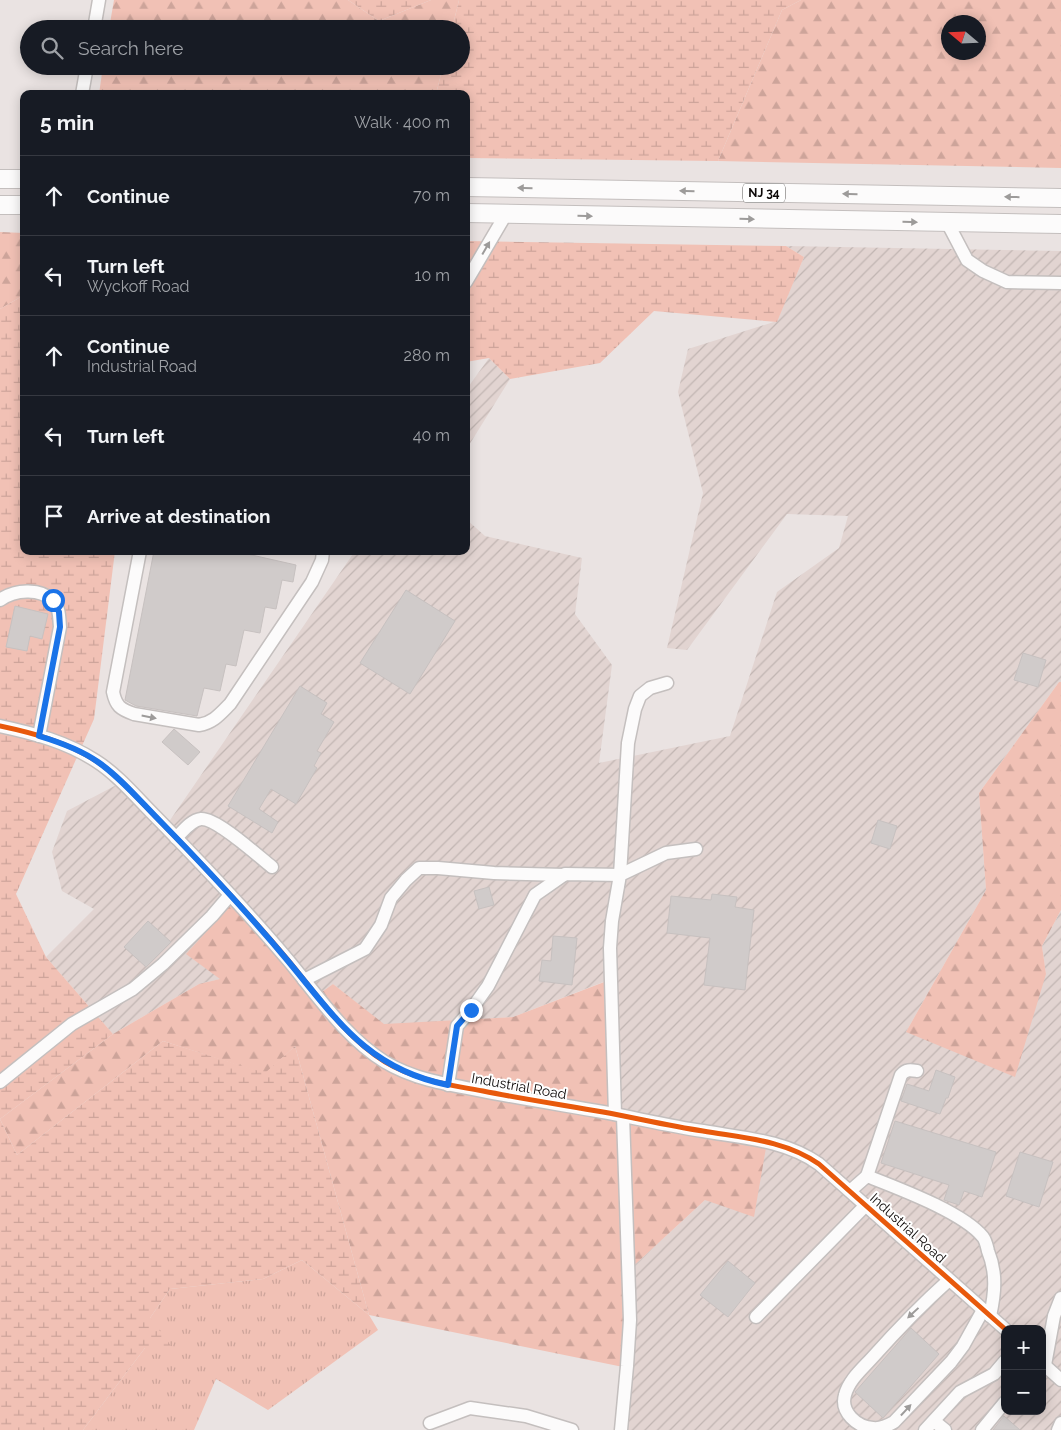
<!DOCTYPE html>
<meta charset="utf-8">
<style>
:root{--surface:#171b24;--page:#20242c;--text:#f1f3f6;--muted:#9ea1a6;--line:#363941}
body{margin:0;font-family:Raleway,sans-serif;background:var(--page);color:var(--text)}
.controls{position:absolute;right:15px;bottom:15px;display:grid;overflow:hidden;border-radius:10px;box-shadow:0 2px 12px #0003}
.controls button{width:45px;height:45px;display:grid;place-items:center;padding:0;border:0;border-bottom:1px solid var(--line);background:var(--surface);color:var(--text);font:25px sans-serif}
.compass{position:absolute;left:941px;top:15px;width:45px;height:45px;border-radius:50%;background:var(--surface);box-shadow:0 2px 12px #0003;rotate:289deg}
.stop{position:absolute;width:15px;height:15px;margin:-11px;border:4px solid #1a73e8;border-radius:50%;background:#fff}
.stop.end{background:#1a73e8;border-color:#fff;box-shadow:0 1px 5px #0008}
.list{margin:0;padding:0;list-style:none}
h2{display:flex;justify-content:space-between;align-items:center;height:65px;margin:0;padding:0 20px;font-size:21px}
h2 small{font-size:16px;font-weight:400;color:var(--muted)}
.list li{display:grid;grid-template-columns:32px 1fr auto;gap:15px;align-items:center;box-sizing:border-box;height:80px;padding:0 20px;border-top:1px solid var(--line)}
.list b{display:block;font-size:19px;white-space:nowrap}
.list p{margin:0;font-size:16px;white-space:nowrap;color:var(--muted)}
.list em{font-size:16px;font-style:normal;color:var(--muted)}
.icon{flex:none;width:28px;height:28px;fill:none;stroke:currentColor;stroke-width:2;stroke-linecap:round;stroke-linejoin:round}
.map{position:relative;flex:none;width:1061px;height:1430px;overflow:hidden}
.search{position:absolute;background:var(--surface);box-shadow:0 2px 12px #0003;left:20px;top:20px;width:450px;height:55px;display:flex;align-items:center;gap:12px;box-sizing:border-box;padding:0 18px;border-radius:28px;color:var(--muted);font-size:19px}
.panel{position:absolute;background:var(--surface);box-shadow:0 2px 12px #0003;left:20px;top:90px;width:450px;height:465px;border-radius:10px}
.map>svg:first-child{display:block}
.industrial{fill:url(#industrial-furrows);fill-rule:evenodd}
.grass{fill:url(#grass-tufts)}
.forest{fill:url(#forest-firs);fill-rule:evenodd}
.wetland{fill:url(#wetland-marsh)}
.building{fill:#d0cbca;stroke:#c7c1c0}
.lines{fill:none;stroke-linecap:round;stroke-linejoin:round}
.minor-casing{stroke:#c4bfbe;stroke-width:15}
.highway-casing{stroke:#c4bfbe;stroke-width:20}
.minor{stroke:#fcfbfb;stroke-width:12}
.highway{stroke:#fcfbfb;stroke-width:18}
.cycleway-casing{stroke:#fff;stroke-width:8}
.cycleway{stroke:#e8590c;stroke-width:5}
.oneway{fill:#9d9b9a}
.route{stroke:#1a73e8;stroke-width:6}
.labels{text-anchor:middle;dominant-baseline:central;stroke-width:4;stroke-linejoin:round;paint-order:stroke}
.shield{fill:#fff;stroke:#565453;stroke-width:1}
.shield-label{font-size:12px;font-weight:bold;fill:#0e0a09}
.street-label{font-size:14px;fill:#0e0a09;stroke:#fff}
</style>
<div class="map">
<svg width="1061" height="1430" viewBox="0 0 1061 1430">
<defs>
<pattern id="industrial-furrows" width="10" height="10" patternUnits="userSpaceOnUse" patternTransform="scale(1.25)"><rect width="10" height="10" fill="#e2d4d1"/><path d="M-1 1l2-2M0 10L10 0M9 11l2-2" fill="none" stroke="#c1b5b2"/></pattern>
<pattern id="grass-tufts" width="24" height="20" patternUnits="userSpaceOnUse" patternTransform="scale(1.25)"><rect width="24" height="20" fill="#f1c1b5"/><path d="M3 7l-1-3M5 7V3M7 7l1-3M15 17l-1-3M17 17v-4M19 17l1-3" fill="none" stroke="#cda49a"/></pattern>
<pattern id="forest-firs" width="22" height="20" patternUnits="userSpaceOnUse" patternTransform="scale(1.25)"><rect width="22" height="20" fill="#f1c1b5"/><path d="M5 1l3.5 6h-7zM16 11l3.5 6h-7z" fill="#cda49a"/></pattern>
<pattern id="wetland-marsh" width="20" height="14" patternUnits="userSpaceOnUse" patternTransform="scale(1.25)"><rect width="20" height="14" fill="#f1c1b5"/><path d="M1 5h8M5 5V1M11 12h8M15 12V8" fill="none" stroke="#cda49a"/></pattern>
</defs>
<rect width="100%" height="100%" fill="#eae3e2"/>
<g class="industrial">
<path d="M786,246L1061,251V682H1059L979,793L986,890L906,1032L1046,974L1042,946L1061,910V1430H620L628,1271L705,1200L613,1114L611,979L513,1017L384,1025L333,984L312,999L221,979L199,984L113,1034L46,957L94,909L62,891L52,852L67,811L122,782L164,829L355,551H466V519L485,536L582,558L575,614L612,665L599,763L730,736L777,592L839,548L848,516L787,514L687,650L667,648L703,493L678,392L688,349L777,321L804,257ZM1005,1329H1042V1411H1005Z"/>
<polygon points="489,358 510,379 466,450 466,390"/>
</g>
<polygon class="grass" points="302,1260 369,1315 378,1330 268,1410 216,1379 194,1430 83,1430 145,1348 150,1318 170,1289 263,1279"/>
<g class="forest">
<polygon points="114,0 348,0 379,21 431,0 459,0 452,29 109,29"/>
<path d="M801,0H1061V168L718,161L782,10ZM948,22H978V52H948Z"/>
<polygon points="103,66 443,66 436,94 99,94"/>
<polygon points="0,232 24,233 24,295 0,309"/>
<polygon points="1059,682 1061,682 1061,910 1042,946 1046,974 1015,1077 906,1032 986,890 979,793"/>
<polygon points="232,904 312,999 333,984 384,1024 513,1017 612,979 613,1114 767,1142 754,1217 705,1200 628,1271 628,1368 369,1315 295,1046 265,1074 163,1041 17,1155 0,1119 113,1034 199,984 220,979 186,954"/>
</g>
<g class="wetland">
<polygon points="348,0 431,0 379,21"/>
<polygon points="459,0 801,0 782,10 718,161 466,158 466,94 436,94 443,66 461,66 461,29 452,29"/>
<polygon points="466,241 786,246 804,257 777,322 654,311 600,363 510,379 489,358 466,362"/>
<polygon points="24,295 24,551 115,551 94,719 16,894 46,957 113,1034 0,1119 17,1155 163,1041 265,1073 295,1046 369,1315 302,1260 263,1279 170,1289 150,1318 172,1347 145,1348 83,1430 0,1430 0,309"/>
</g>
<g class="building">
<polygon points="154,551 234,551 296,565 293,582 282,580 276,609 265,607 260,633 244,630 236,666 226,664 220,691 204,688 197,716 136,706 125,700"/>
<polygon points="406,590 455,621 410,694 360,663"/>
<polygon points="15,606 48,614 42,639 30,636 27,651 6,647"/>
<polygon points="1023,653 1046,660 1038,687 1014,680"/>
<polygon points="300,686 327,703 321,714 334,722 317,751 321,753 314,766 317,768 296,804 271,789 259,809 278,822 272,833 228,806"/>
<polygon points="174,729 200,752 188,765 162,742"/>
<polygon points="878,820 897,826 890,849 871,843"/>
<polygon points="489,887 494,905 479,909 474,891"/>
<polygon points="712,894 737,897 735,907 754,910 745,990 704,985 710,938 667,933 671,896 711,900"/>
<polygon points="148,921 171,942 146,967 124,947"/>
<polygon points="553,936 577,938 572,985 539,981 542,960 551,961"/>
<polygon points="936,1070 955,1077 948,1098 946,1098 940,1114 901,1101 907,1084 929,1091"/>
<polygon points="895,1121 996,1152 982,1197 964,1191 959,1205 944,1200 949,1185 881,1163"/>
<polygon points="1020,1152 1053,1162 1039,1207 1006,1196"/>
<polygon points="728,1261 755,1283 728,1317 700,1295"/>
<polygon points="911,1328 939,1354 883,1418 855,1392"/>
<polygon points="1004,1416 1020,1430 993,1430"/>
</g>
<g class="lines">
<g class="minor-casing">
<g id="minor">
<polyline points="94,29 99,0"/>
<polyline points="82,94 87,66"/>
<polyline points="947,222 967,260 983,271 1007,282 1061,283"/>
<polyline points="466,282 506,214"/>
<path d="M140,551L113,692C116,706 120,709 134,714L199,725C213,723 220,714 230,704L312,582L322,560L323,551"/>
<path d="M0,600C14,590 40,587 53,601C60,608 59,618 60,627L39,736"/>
<path d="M0,726C33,733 67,742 96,761C118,775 137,798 156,817C201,863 247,911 288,960C318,996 345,1037 385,1062C415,1080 450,1085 483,1091C523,1099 563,1105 603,1112C636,1118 669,1126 703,1131C743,1138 785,1140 819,1164L1005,1329"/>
<path d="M176,838C183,831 191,820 201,819C217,818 258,856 272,867"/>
<polyline points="304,980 365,949 381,925 391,898 406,880 419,868 438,868 494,873 564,875"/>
<polyline points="0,1082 72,1024 133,989 163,964 212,916 230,895"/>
<polyline points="448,1085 457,1026 471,1010 488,986 535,895 565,874 620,875 628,743 635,709 640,696 650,688 667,683"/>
<polyline points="615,1114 610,948 612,921 620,875 666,853 696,849"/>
<path d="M867,1176L901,1075C906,1069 911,1070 917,1071"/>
<path d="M850,1191L867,1176C897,1188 963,1212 983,1237C986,1241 987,1247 988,1251C997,1273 995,1293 990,1316"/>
<path d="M949,1280C921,1305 897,1330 872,1358C862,1369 849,1380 845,1395C840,1412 857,1427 873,1428C881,1429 887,1426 894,1422L951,1362L963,1346L983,1310"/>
<polyline points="756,1317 866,1205"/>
<polyline points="1042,1363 1061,1380"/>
<polyline points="1045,1365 1054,1316 1061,1298"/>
<polyline points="934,1421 945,1430"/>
<polyline points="430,1423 470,1408 526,1416 572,1430"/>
<polyline points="621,1430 627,1366 630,1320 623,1116"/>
<polyline points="925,1430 960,1392 994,1374 1005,1361"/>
<polyline points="982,1430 1005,1402"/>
<polyline points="1058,1430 1061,1423"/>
</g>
</g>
<g class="highway-casing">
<g id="highway">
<polyline points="0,179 24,179"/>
<polyline points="466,187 1061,198"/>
<polyline points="0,205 24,205"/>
<polyline points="466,213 1061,224"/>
</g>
</g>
<use href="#minor" class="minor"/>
<use href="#highway" class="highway"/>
<g class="cycleway-casing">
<path id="cycleway" d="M0,726C33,733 67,742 96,761C118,775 137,798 156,817C201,863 247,911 288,960C318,996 345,1037 385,1062C415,1080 450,1085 483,1091C523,1099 563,1105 603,1112C636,1118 669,1126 703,1131C743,1138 785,1140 819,1164L1005,1329"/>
</g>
<use href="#cycleway" class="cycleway"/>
</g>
<defs><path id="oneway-solid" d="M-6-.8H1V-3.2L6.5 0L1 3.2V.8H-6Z" transform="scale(1.25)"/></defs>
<g class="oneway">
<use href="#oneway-solid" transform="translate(525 188) rotate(-179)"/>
<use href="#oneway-solid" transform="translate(687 191) rotate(-179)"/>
<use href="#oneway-solid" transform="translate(850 194) rotate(-179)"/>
<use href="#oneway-solid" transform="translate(1012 197) rotate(-179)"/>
<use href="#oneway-solid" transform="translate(585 216) rotate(1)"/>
<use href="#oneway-solid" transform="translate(747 219) rotate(1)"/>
<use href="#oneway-solid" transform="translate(910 222) rotate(1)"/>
<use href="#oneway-solid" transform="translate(486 248) rotate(-60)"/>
<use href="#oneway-solid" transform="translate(149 717) rotate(11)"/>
<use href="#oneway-solid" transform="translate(913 1313) rotate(137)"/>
<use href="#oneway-solid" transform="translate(906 1410) rotate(-47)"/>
</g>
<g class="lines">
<path class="route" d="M53,600L59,612L60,627L39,736C59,742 81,750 98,762C121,778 141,802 161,822C205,867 248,913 288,961C337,1020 368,1069 448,1085L457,1026L471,1010"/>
</g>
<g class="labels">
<rect class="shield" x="743" y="183.5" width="42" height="19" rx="4"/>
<g class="shield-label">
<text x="764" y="193">NJ 34</text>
</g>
<g class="street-label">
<text transform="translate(519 1086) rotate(10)">Industrial Road</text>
<text transform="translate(908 1228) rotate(42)">Industrial Road</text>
</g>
</g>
</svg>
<div class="controls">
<button>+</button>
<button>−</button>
</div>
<svg class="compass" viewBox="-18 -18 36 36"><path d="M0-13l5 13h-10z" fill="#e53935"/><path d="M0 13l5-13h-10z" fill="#9ea1a6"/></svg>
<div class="stop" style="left:53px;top:600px"></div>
<div class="stop end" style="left:471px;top:1010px"></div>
<div class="search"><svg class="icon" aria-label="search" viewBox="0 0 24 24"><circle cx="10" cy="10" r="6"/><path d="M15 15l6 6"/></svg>Search here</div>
<section class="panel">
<h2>5 min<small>Walk · 400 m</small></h2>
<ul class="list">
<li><svg class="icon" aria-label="ahead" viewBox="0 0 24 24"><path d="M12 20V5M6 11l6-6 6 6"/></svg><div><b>Continue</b></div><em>70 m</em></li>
<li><svg class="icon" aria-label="left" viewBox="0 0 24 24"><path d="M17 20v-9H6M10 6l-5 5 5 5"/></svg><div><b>Turn left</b><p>Wyckoff Road</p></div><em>10 m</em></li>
<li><svg class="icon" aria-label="ahead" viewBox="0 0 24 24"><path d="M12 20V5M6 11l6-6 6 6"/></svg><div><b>Continue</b><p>Industrial Road</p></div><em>280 m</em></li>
<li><svg class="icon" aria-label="left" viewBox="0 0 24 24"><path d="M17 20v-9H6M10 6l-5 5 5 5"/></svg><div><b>Turn left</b></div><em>40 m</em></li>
<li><svg class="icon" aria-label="arrive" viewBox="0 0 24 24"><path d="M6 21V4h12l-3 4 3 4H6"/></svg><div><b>Arrive at destination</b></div></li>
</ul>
</section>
</div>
